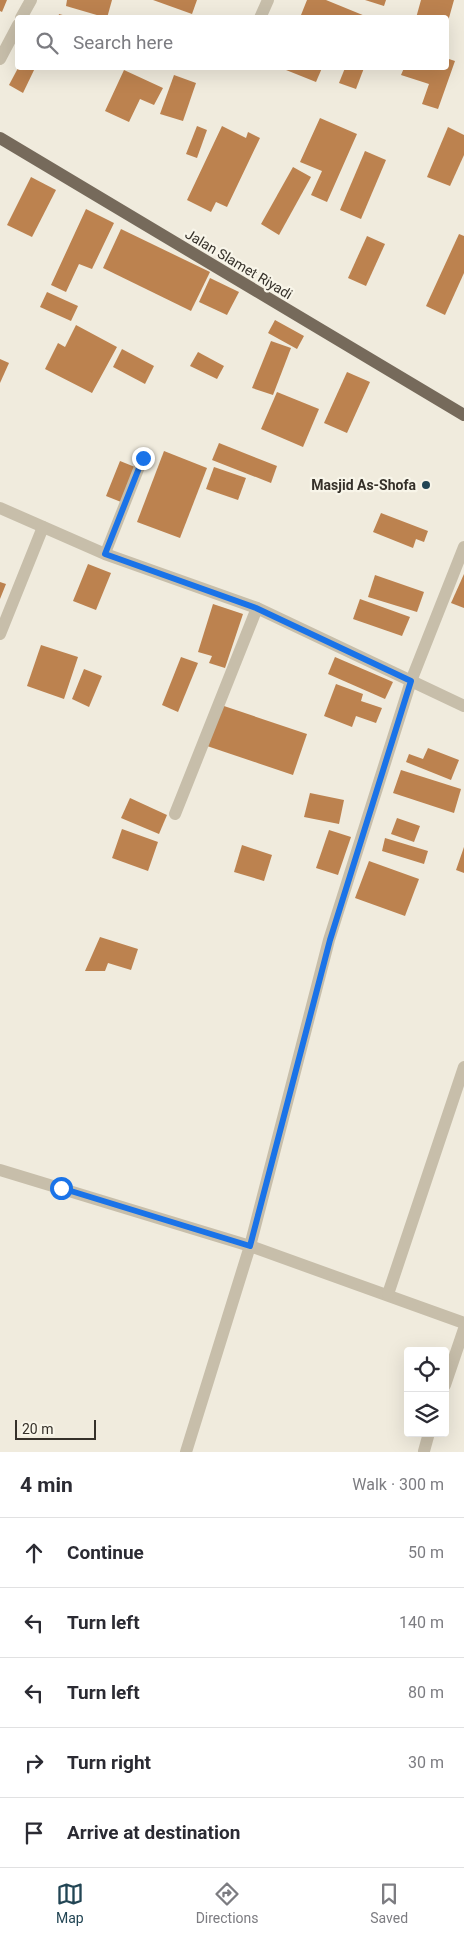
<!DOCTYPE html>
<meta charset="utf-8">
<style>
:root{--surface:#fff;--page:#f7f7f7;--text:#2b2b33;--muted:#7c7c81;--line:#e1e1e2;--accent:#224554}
body{margin:0;font-family:Roboto,sans-serif;background:var(--page);color:var(--text)}
.controls{position:absolute;right:15px;bottom:15px;display:grid;overflow:hidden;border-radius:5px;box-shadow:0 5px 20px #0002}
.controls button{width:45px;height:45px;display:grid;place-items:center;padding:0;border:0;border-bottom:1px solid var(--line);background:var(--surface);color:var(--text);font:25px sans-serif}
.scale{position:absolute;left:15px;bottom:12px;width:81px;box-sizing:border-box;padding-left:5px;border:2px solid #353029;border-top:0;font-size:14px;line-height:18px;white-space:nowrap;color:#353029;-webkit-text-stroke:4px #f8f5e9;paint-order:stroke}
.stop{position:absolute;width:15px;height:15px;margin:-11px;border:4px solid #1a73e8;border-radius:50%;background:#fff}
.stop.end{background:#1a73e8;border-color:#fff;box-shadow:0 1px 5px #0008}
.list{margin:0;padding:0;list-style:none}
h2{display:flex;justify-content:space-between;align-items:center;height:65px;margin:0;padding:0 20px;font-size:21px}
h2 small{font-size:16px;font-weight:400;color:var(--muted)}
.list li{display:grid;grid-template-columns:32px 1fr auto;gap:15px;align-items:center;box-sizing:border-box;height:70px;padding:0 20px;border-top:1px solid var(--line)}
.list b{display:block;font-size:19px;white-space:nowrap}
.list em{font-size:16px;font-style:normal;color:var(--muted)}
.icon{flex:none;width:28px;height:28px;fill:none;stroke:currentColor;stroke-width:2;stroke-linecap:round;stroke-linejoin:round}
.map{position:relative;flex:none;width:464px;height:1452px;overflow:hidden}
.search{position:absolute;background:var(--surface);box-shadow:0 5px 20px #0002;left:15px;right:15px;top:15px;height:55px;display:flex;align-items:center;gap:12px;box-sizing:border-box;padding:0 18px;border-radius:5px;color:var(--muted);font-size:19px}
.sheet{height:415px;background:var(--surface)}
nav{display:flex;justify-content:space-around;align-items:center;box-sizing:border-box;height:70px;border-top:1px solid var(--line);background:var(--surface);font-size:14px;color:var(--muted)}
nav a{display:grid;justify-items:center;gap:2px}
nav .on{color:var(--accent)}
.map>svg:first-child{display:block}
.building{fill:#bc824f}
.lines{fill:none;stroke-linecap:round;stroke-linejoin:round}
.service{stroke:#c7beaa;stroke-width:11}
.minor{stroke:#c7beaa;stroke-width:12}
.primary{stroke:#766a5b;stroke-width:12}
.route{stroke:#1a73e8;stroke-width:6}
.poi-dot{fill:#224554;stroke:#f8f5e9;stroke-width:2}
.labels{text-anchor:middle;dominant-baseline:central;stroke-width:4.5;stroke-linejoin:round;paint-order:stroke}
.street-label{font-size:14px;fill:#353029;stroke:#f8f5e9}
.poi-label{font-size:14px;font-weight:bold;fill:#353029;stroke:#f8f5e9;text-anchor:end}
</style>
<div class="map">
<svg width="464" height="1452" viewBox="0 0 464 1452">
<rect width="100%" height="100%" fill="#f0ebdd"/>
<g class="building">
<polygon points="0,0 7,0 2,12 0,11"/>
<polygon points="67,0 112,0 107,18 66,6"/>
<polygon points="153,0 197,0 192,14"/>
<polygon points="307,0 326,0 370,18 307,18 301,15"/>
<polygon points="365,0 386,0 384,6"/>
<polygon points="421,0 454,0 447,25 446,18 416,18"/>
<polygon points="59,14 70,17 70,18 58,18"/>
<polygon points="446,58 455,61 438,109 422,104 429,84 401,75 404,68 446,68"/>
<polygon points="18,68 35,68 23,93 9,85"/>
<polygon points="281,68 322,68 316,82"/>
<polygon points="345,68 364,68 356,89 339,83"/>
<polygon points="124,70 163,88 154,105 140,99 129,122 105,111"/>
<polygon points="174,75 196,83 183,121 160,114"/>
<polygon points="320,118 357,134 327,202 311,195 322,171 300,162"/>
<polygon points="197,126 207,130 197,158 186,154"/>
<polygon points="222,126 246,138 248,132 260,138 227,207 216,202 211,212 187,200"/>
<polygon points="448,127 464,135 464,155 450,186 427,177"/>
<polygon points="365,151 386,160 361,219 340,210"/>
<polygon points="293,167 311,177 279,235 261,224"/>
<polygon points="31,177 56,190 32,237 7,225"/>
<polygon points="86,209 114,223 92,269 79,264 66,292 51,285"/>
<polygon points="121,229 210,272 191,311 103,268"/>
<polygon points="459,234 464,236 464,273 445,315 426,306"/>
<polygon points="367,236 385,244 366,286 348,278"/>
<polygon points="210,278 239,292 227,315 199,302"/>
<polygon points="47,292 78,306 71,321 40,307"/>
<polygon points="275,320 304,336 297,349 268,333"/>
<polygon points="76,325 117,347 92,393 45,369 58,343 65,347"/>
<polygon points="271,341 291,348 273,395 252,388"/>
<polygon points="122,349 154,366 145,384 113,367"/>
<polygon points="198,352 224,366 217,379 190,366"/>
<polygon points="0,359 9,363 0,383"/>
<polygon points="347,372 370,382 347,433 324,423"/>
<polygon points="277,392 319,409 303,447 261,429"/>
<polygon points="219,443 277,466 271,483 212,460"/>
<polygon points="164,451 207,468 180,538 137,522"/>
<polygon points="120,461 135,467 121,502 106,496"/>
<polygon points="214,467 246,478 238,500 206,489"/>
<polygon points="381,513 428,531 424,542 416,539 413,548 373,532"/>
<polygon points="88,564 111,573 96,610 73,601"/>
<polygon points="464,574 464,608 451,603"/>
<polygon points="375,575 424,592 417,612 368,597"/>
<polygon points="0,582 6,584 0,599"/>
<polygon points="360,599 410,617 402,636 353,619"/>
<polygon points="213,604 243,614 225,668 209,663 212,656 198,652"/>
<polygon points="41,645 78,657 64,699 27,686"/>
<polygon points="181,657 198,663 178,712 162,705"/>
<polygon points="335,657 393,682 385,699 328,674"/>
<polygon points="84,669 102,676 89,707 72,699"/>
<polygon points="336,684 363,694 361,701 382,708 376,723 356,716 352,727 324,716"/>
<polygon points="221,705 307,734 293,775 207,746"/>
<polygon points="428,748 459,760 451,780 406,762 409,754 423,759"/>
<polygon points="401,770 461,789 454,813 393,793"/>
<polygon points="310,793 344,800 339,824 304,817"/>
<polygon points="130,798 167,815 159,834 121,818"/>
<polygon points="397,818 420,826 414,842 391,834"/>
<polygon points="122,829 158,842 148,871 112,858"/>
<polygon points="329,830 351,837 338,875 316,868"/>
<polygon points="385,838 428,851 424,864 382,851"/>
<polygon points="242,845 272,855 264,881 234,872"/>
<polygon points="464,847 464,873 456,870"/>
<polygon points="369,861 419,879 405,916 355,898"/>
<polygon points="100,937 138,949 131,970 108,963 105,971 85,971"/>
</g>
<g class="lines">
<polyline class="service" points="105,554 143,458"/>
<g class="minor">
<polyline points="21,18 31,0"/>
<polyline points="260,18 268,0"/>
<polyline points="0,59 18,25"/>
<polyline points="0,508 105,554 257,608 464,706"/>
<polyline points="0,634 43,527"/>
<polyline points="175,814 257,608"/>
<polyline points="0,1170 250,1246 464,1323"/>
<polyline points="388,1294 464,1067"/>
<polyline points="445,1385 464,1329"/>
<polyline points="424,1451 429,1433"/>
<polyline points="186,1452 250,1246 329,940 411,681 464,547"/>
</g>
<polyline class="primary" points="0,138 464,415"/>
</g>
<g class="lines">
<polyline class="route" points="61,1188 250,1246 330,940 411,681 256,608 105,554 143,458"/>
</g>
<circle class="poi-dot" cx="426" cy="485" r="5"/>
<g class="labels">
<g class="street-label">
<text transform="translate(239 264) rotate(31)">Jalan Slamet Riyadi</text>
</g>
<g class="poi-label">
<text x="416" y="485">Masjid As-Shofa</text>
</g>
</g>
</svg>
<div class="controls">
<button><svg class="icon" aria-label="locate" viewBox="0 0 24 24"><circle cx="12" cy="12" r="6"/><path d="M12 2v4M12 18v4M2 12h4M18 12h4"/></svg></button>
<button><svg class="icon" aria-label="layers" viewBox="0 0 24 24"><path d="M12 4l9 5-9 5-9-5zM3 14l9 5 9-5"/></svg></button>
</div>
<div class="scale">20 m</div>
<div class="stop" style="left:61px;top:1188px"></div>
<div class="stop end" style="left:143px;top:458px"></div>
<div class="search"><svg class="icon" aria-label="search" viewBox="0 0 24 24"><circle cx="10" cy="10" r="6"/><path d="M15 15l6 6"/></svg>Search here</div>
</div>
<section class="sheet">
<h2>4 min<small>Walk · 300 m</small></h2>
<ul class="list">
<li><svg class="icon" aria-label="ahead" viewBox="0 0 24 24"><path d="M12 20V5M6 11l6-6 6 6"/></svg><div><b>Continue</b></div><em>50 m</em></li>
<li><svg class="icon" aria-label="left" viewBox="0 0 24 24"><path d="M17 20v-9H6M10 6l-5 5 5 5"/></svg><div><b>Turn left</b></div><em>140 m</em></li>
<li><svg class="icon" aria-label="left" viewBox="0 0 24 24"><path d="M17 20v-9H6M10 6l-5 5 5 5"/></svg><div><b>Turn left</b></div><em>80 m</em></li>
<li><svg class="icon" aria-label="right" viewBox="0 0 24 24"><path d="M7 20v-9h11M14 6l5 5-5 5"/></svg><div><b>Turn right</b></div><em>30 m</em></li>
<li><svg class="icon" aria-label="arrive" viewBox="0 0 24 24"><path d="M6 21V4h12l-3 4 3 4H6"/></svg><div><b>Arrive at destination</b></div></li>
</ul>
</section>
<nav>
<a class="on"><svg class="icon" aria-label="map" viewBox="0 0 24 24"><path d="M3 6l6-2 6 2 6-2v14l-6 2-6-2-6 2zM9 4v14M15 6v14"/></svg>Map</a>
<a><svg class="icon" aria-label="directions" viewBox="0 0 24 24"><path d="M12 3l9 9-9 9-9-9zM9 14v-3h6M13 9l2 2-2 2"/></svg>Directions</a>
<a><svg class="icon" aria-label="saved" viewBox="0 0 24 24"><path d="M7 4h10v16l-5-4-5 4z"/></svg>Saved</a>
</nav>
